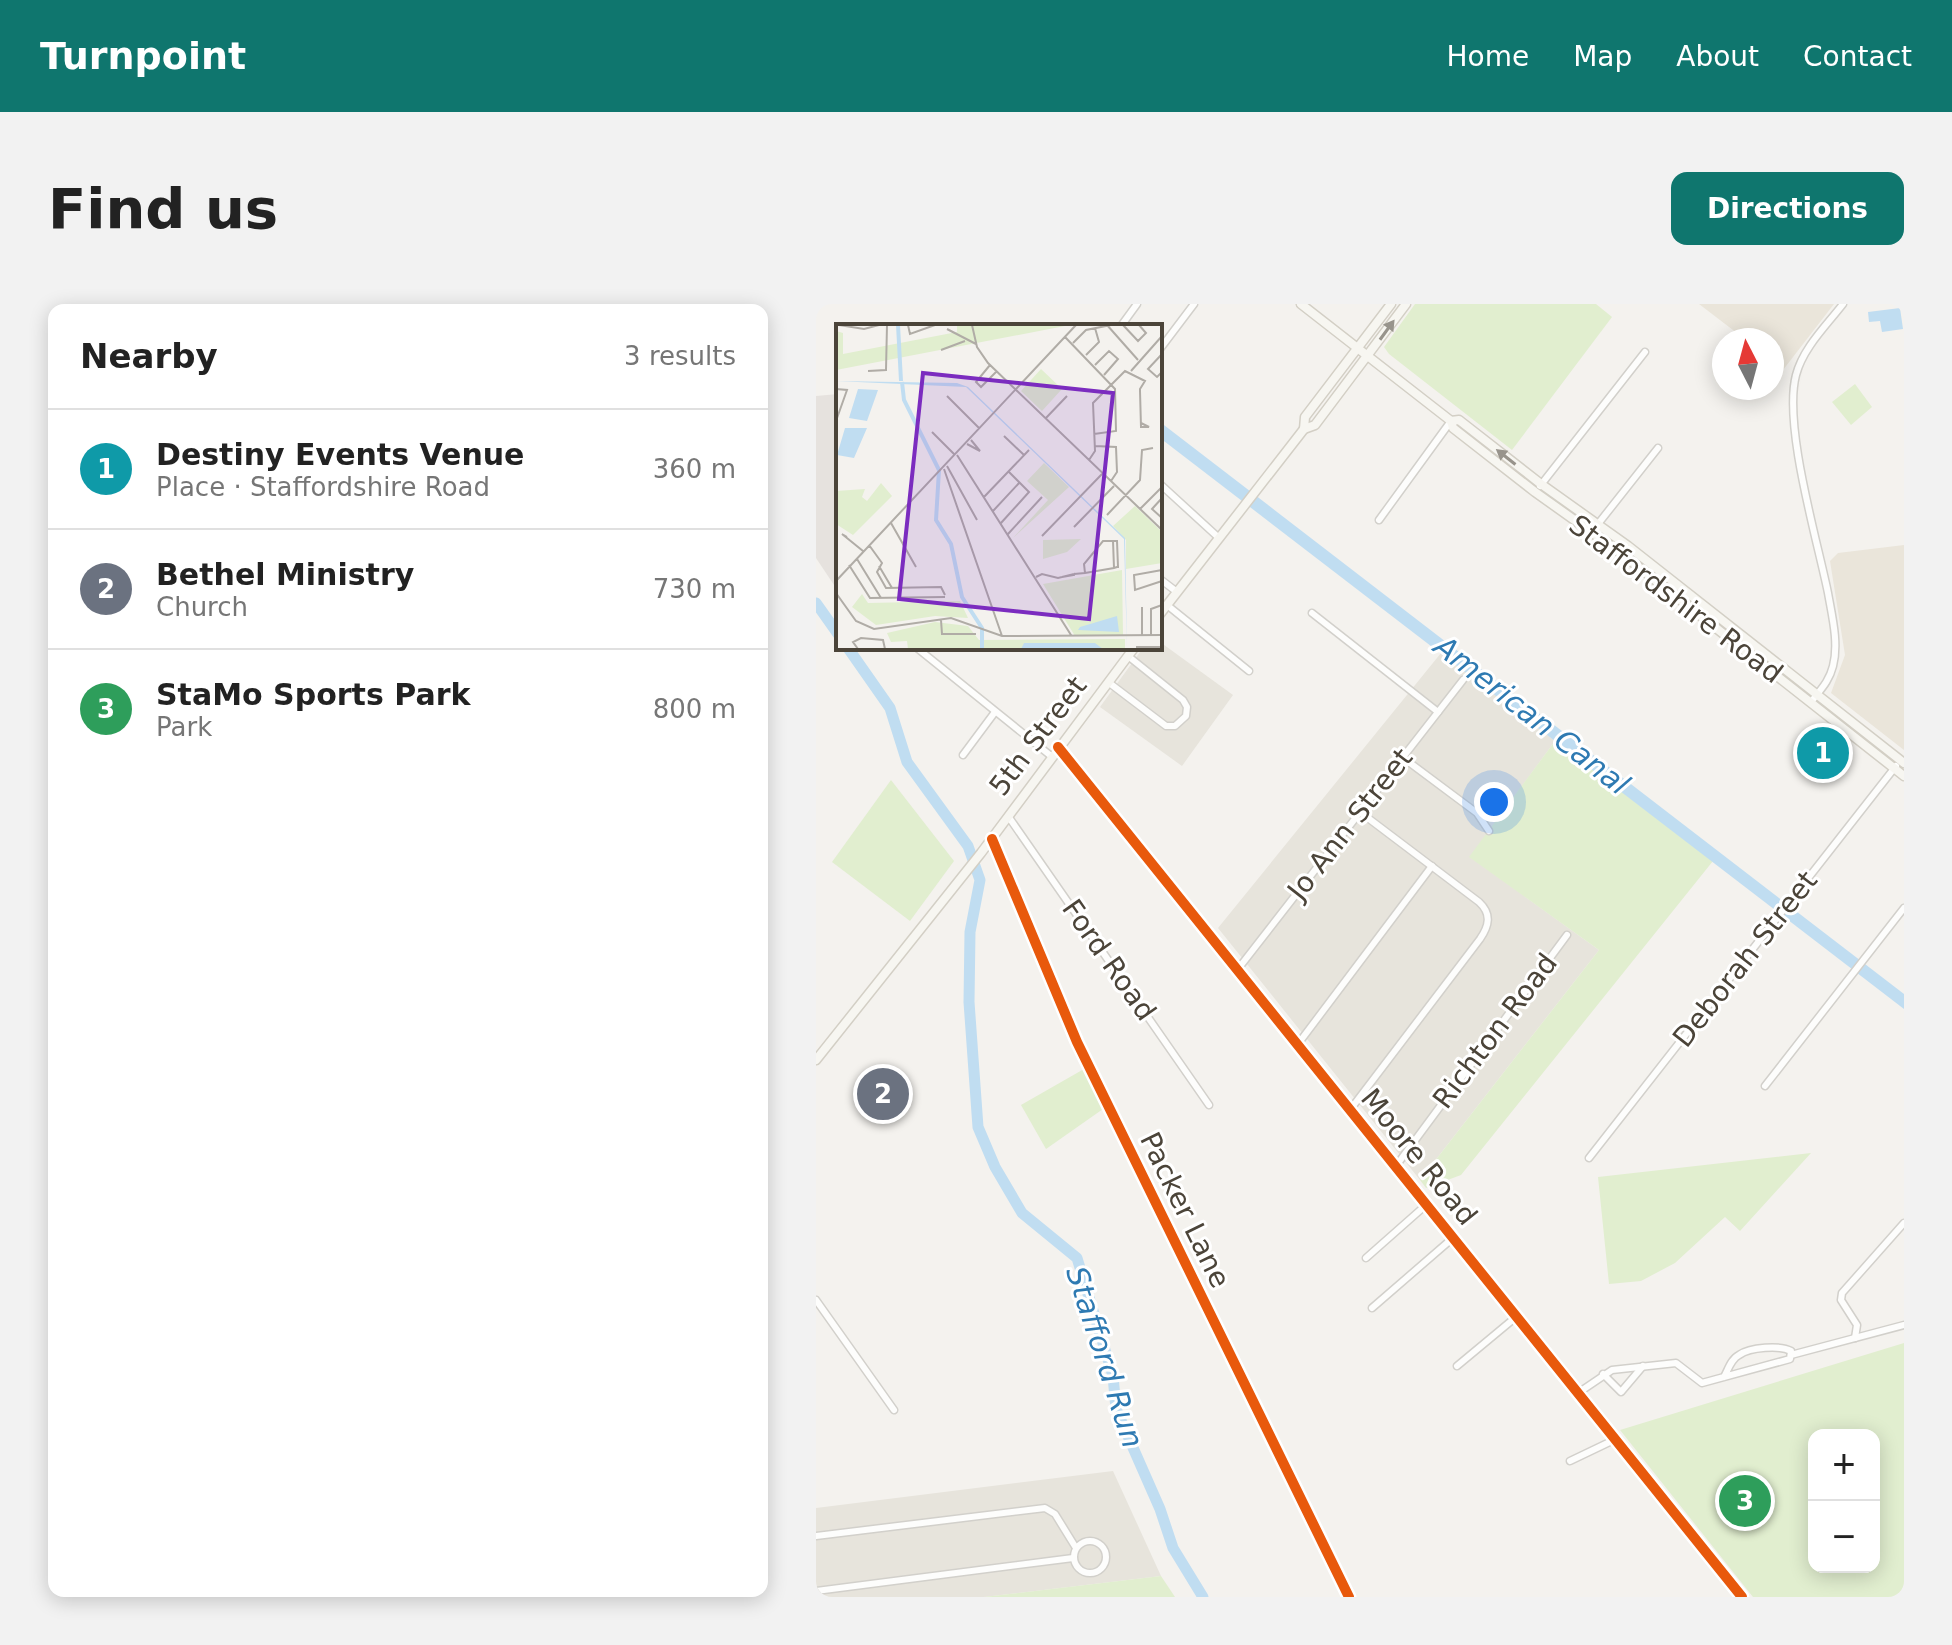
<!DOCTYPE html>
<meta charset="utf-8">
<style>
:root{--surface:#fff;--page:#f2f2f2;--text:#222;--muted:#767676;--line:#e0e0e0;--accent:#0f766e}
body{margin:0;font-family:"DejaVu Sans",sans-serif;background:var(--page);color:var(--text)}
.controls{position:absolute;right:24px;bottom:24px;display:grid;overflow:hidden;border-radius:16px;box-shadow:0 4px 20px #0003}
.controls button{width:72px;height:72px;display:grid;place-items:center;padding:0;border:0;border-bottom:2px solid var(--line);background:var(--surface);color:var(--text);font:40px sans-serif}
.compass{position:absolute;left:896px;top:24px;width:72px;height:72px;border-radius:50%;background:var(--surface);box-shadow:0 4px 20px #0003;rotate:354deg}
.you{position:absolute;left:678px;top:498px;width:28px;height:28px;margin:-20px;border:6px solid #fff;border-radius:50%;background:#1a73e8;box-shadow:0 0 0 12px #1a73e833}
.badge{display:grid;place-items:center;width:52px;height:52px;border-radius:50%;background:var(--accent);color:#fff;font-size:26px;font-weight:700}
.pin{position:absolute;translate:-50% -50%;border:4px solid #fff;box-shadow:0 2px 8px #0006}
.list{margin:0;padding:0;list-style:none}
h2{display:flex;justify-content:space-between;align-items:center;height:104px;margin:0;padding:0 32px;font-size:34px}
h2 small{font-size:26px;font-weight:400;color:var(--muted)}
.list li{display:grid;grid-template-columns:52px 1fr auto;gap:24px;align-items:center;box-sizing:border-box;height:120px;padding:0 32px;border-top:2px solid var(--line)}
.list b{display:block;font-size:30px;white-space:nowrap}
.list p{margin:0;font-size:26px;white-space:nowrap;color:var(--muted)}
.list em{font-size:26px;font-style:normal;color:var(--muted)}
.map{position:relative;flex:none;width:1088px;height:1293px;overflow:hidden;border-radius:16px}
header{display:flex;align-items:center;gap:48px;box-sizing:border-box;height:112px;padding:0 40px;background:var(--accent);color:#fff}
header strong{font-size:38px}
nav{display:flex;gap:44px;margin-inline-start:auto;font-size:28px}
.intro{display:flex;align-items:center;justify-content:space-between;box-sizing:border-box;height:192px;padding:0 48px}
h1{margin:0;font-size:56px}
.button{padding:20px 36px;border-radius:16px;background:var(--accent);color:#fff;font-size:28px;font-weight:700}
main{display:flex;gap:48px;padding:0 48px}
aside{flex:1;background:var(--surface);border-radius:16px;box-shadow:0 4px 20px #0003}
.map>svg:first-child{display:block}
.residential{fill:#e7e4dc}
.industrial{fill:#e6e2de}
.education{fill:#eae5da}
.green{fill:#e1eecf;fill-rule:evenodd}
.water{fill:#c0ddf1}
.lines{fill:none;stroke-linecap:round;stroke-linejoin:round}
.river{stroke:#c0ddf1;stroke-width:11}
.street-casing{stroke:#d2d0cb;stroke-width:9}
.secondary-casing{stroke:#d3cfc5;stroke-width:11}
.street{stroke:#fdfdfc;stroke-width:6}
.secondary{stroke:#f7f6f1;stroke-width:8}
.cycleway-casing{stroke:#fff;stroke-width:15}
.cycleway{stroke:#e8590c;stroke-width:10}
.oneway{fill:#98948c}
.labels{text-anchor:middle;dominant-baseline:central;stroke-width:6;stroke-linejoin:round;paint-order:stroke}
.street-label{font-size:28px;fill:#4b4439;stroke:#fff}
.water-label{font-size:30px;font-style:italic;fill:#2e7ab2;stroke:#fff}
.inset-river{fill:none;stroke:#c0ddf1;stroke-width:4}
.inset-road{fill:none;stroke:#b0aca6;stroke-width:2}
.view{fill:#7b2cbf;fill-opacity:0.15;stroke:#7b2cbf;stroke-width:4}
.inset-edge{fill:none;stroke:#4b4439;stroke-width:4}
</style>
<header>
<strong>Turnpoint</strong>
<nav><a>Home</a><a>Map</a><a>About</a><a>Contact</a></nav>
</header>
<div class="intro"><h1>Find us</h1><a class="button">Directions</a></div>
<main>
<aside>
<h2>Nearby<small>3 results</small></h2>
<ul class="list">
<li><span class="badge" style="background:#0f9aa8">1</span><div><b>Destiny Events Venue</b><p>Place · Staffordshire Road</p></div><em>360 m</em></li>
<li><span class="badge" style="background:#6b7280">2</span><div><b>Bethel Ministry</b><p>Church</p></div><em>730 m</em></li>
<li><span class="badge" style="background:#2e9e5b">3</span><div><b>StaMo Sports Park</b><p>Park</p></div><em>800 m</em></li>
</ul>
</aside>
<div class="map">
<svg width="1088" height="1293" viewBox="0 0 1088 1293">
<rect width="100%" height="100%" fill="#f4f2ee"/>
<g class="residential">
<polygon points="344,338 417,391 366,462 284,403 327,344 344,344"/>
<polygon points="625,349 739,437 654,553 783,646 604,876 402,624"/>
<polygon points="297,1167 345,1272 168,1293 0,1293 0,1204"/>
</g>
<polygon class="industrial" points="22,90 22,287 0,254 0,92"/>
<g class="education">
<polygon points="883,0 1018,0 967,66 956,57 956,36 930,36"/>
<polygon points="1088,241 1088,446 1015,389 1029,351 1014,257 1022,249"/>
</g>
<g class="green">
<polygon points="599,0 780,0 796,13 696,146 573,50 568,43"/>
<polygon points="1039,80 1056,103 1035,121 1016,98"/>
<polygon points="739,437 897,557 645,871 610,884 604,876 783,646 653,553"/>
<polygon points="75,476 138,557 94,617 16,558"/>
<polygon points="268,765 287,805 230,845 205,801"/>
<polygon points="995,849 924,927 909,913 859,959 825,977 793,980 782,873"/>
<path d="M1088,1039V1293H937L804,1126ZM998,1131H1058V1263H998Z"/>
<polygon points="345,1272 359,1293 168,1293"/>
</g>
<g class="water">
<polygon points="1084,4 1087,25 1066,28 1064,17 1053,18 1052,8"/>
<polygon points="344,118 1088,690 1088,705 344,134"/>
</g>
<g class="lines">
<g class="river">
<polyline points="0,299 22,330"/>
<polyline points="32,344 74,404 91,458 152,542 164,576 154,628 153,698 162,823 179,863 206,909 261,954 297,1072 300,1105 344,1205 357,1244 387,1293"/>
</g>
<g class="street-casing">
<g id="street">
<polyline points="305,22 321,0"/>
<polyline points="344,45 378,0"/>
<polyline points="344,180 403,234"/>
<polyline points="724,182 829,48"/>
<polyline points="563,216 635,117"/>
<polyline points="782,220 842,144"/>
<polyline points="344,275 361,288"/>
<polyline points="351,301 433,367"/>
<polyline points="496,309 622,408"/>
<polyline points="101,344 235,452"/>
<polyline points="292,378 350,422 359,422 370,412 371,403 367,396 312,352"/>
<path d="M995,398C1004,386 1013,378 1017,362C1023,339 1016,312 1012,289C1001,235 967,121 980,71C987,44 1010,22 1027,0"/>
<polyline points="242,443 926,1293"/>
<polyline points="147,451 179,408"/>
<polyline points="586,453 661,509 673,527"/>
<polyline points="192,512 393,801"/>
<polyline points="176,535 261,738 533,1293"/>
<polyline points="422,665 647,376"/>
<polyline points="482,740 616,562"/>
<polyline points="949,782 1088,604"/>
<path d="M534,806L664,635C673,622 676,610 663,598L544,508"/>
<polyline points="773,854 1080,462"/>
<polyline points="580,862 751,631"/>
<polyline points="550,954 610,901"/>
<polyline points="0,996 78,1106"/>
<polyline points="556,1004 638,933"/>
<polyline points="1039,1034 1041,1021 1025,996 1026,989 1088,919"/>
<polyline points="975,1051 1088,1021"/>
<polyline points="641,1062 700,1013"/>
<polyline points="787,1070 805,1088 827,1062"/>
<path d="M762,1089L796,1066L860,1059L886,1079L974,1055L975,1047C964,1041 934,1043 923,1051C915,1055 912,1066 908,1073"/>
<polyline points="754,1157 800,1135"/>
<polyline points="0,1232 229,1204 239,1210 260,1244"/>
<circle cx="274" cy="1253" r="16"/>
<polyline points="0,1287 257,1254"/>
</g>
</g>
<g class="secondary-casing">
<g id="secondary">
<polyline points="485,0 635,117 637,124 719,188 806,250 1088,472"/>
<polyline points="635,117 643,116 725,180 812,242 1088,459"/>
<polyline points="488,125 489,113 575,0"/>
<polyline points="344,310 488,125 499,121 590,0"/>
<polyline points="0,756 165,549 318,344"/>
</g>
</g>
<use href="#street" class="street"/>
<use href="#secondary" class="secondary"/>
<g class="cycleway-casing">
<g id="cycleway">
<polyline points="242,443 926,1293"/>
<polyline points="176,535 261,738 533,1293"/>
</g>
</g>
<use href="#cycleway" class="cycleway"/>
</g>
<defs><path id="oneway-solid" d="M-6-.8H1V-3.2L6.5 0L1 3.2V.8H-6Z" transform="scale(2)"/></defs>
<g class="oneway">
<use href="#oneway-solid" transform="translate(571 26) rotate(-54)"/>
<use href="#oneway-solid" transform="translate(690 153) rotate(-142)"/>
</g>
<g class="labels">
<g class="street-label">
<text transform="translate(860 295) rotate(37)">Staffordshire Road</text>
<text transform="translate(222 432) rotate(-53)">5th Street</text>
<text transform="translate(534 520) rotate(-52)">Jo Ann Street</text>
<text transform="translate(929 655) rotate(-52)">Deborah Street</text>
<text transform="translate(293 656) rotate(55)">Ford Road</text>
<text transform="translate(679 727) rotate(-53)">Richton Road</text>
<text transform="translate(603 853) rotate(51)">Moore Road</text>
<text transform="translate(369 906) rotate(64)">Packer Lane</text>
</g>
<g class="water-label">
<text transform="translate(716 411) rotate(38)">American Canal</text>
<text transform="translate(289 1053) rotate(72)">Stafford Run</text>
</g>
</g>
<g transform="translate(20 20)">
<rect width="326" height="326" fill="#f4f2ee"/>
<path d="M121,1H234L0,46V7L7,9V30L121,8ZM205,45L226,65L206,87L185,67ZM208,139L233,163L177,214L212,176L191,157ZM45,159L56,172L17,211L0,200V167L29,165L26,173L31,177ZM299,182L326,208V239L290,245V216L277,202ZM245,215L231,228L207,235V216ZM286,246L287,311L239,312L207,260ZM26,270L32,279L124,277L132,294L99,292L40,301L16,283ZM99,298L132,302L143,316L289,315V325H72L71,317L55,318L51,309Z" fill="#e1eecf"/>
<path d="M0,57L121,59L132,63L289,214L291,325L288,215L130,63ZM22,65L42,66L31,97L13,94ZM9,104H31L18,134L1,131ZM281,292L283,308L242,306L244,303ZM188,319H259L267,325H185Z" fill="#c0ddf1"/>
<path class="inset-river" d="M62,1L65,57M66,58L68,76L103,146L100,196L115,220L126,273L146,304V325"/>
<path class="inset-road" d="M3,1L28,5L43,1M72,1L74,10L99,1M136,1L141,23L152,39L326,206M271,1L302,36M287,1L302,17L310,9L303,1M111,5L140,20M229,13L279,65L280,107L258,110M237,19L250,6L275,1M105,26L129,17M326,30L312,45L321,53L326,48M250,31L263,18L259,4M154,41L140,58L145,63L161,47M259,41L273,27L282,35L268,51M32,47L50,46L51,1M295,47L326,12M0,65L11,66L0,97M111,72L143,104M209,95L231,72M96,108L118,130M168,112L188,131M131,120L144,127L135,116M259,122L280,123L281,148L275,157M121,131L235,311M253,136L259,127L257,79L289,47L309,57L304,65V67L305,103H313L305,99M111,142L141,196M108,145L166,312M148,173L193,126M326,174L316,185L326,194M304,185L326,163M157,187L184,158M271,191L304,156L306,126L317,124M55,199L80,243M165,199L193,168L172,147M238,203L278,162M172,210L206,173M206,212L266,150M11,213L6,210L27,227M277,217L278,244M33,221L46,239L41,248L50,264L105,263L109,271M21,235L45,274M13,241L34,274L109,273M43,242L56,264M326,246L298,251L299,266L326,257M238,250L249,249L278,244L281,243H282L281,217H267L248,240L249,249M200,253L206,250L222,254L226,253L238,251V250L226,253M0,257L240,1M0,269L20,297L38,305L115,294L166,312L326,311M306,283V311M105,296L106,310H140M315,311V285L326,281M300,323H326M22,325L17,318L25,314L47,316L49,325"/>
<path class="view" d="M87,49L277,69L253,295L63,275Z"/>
<rect width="326" height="326" class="inset-edge"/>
</g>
</svg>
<div class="controls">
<button>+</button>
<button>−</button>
</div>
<svg class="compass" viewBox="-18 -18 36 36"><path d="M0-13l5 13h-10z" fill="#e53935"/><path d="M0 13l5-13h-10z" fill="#767676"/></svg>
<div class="you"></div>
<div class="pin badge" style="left:1007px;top:449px;background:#0f9aa8">1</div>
<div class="pin badge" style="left:67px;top:790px;background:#6b7280">2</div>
<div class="pin badge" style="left:929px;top:1197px;background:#2e9e5b">3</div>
</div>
</main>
